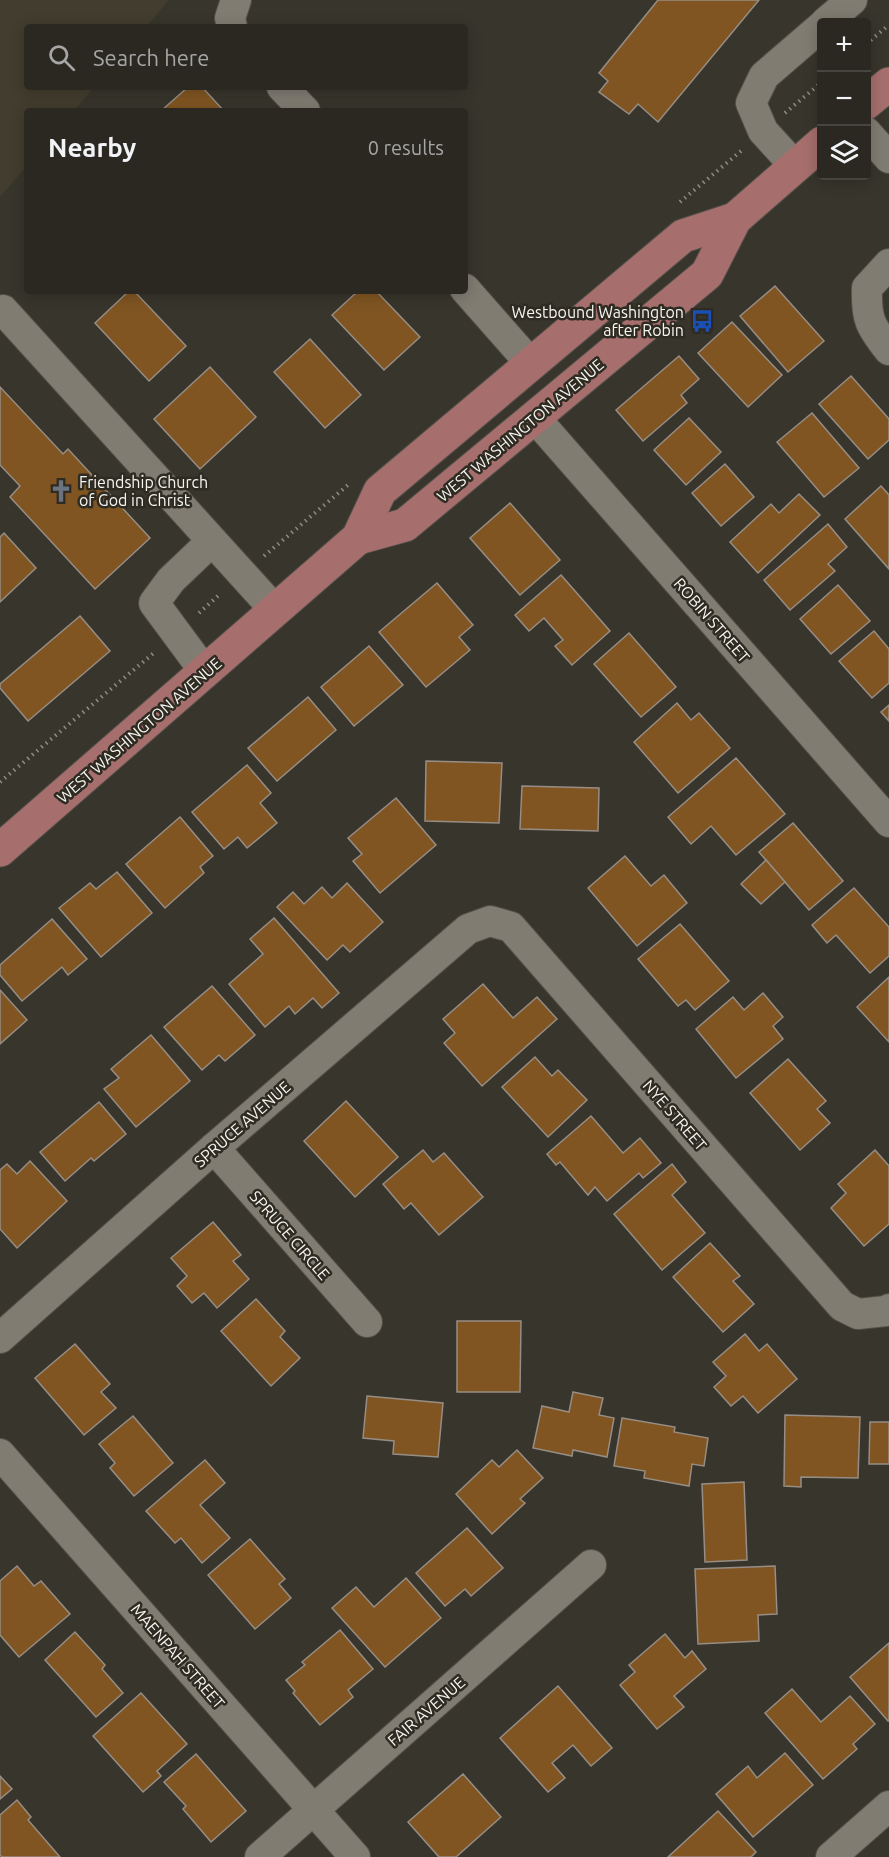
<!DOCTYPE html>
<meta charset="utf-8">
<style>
:root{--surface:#2a2821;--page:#32302a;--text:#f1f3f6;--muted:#a5a6a5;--line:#46443f}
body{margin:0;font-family:Ubuntu,sans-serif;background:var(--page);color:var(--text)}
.controls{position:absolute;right:18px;top:18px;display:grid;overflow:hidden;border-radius:6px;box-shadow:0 3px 15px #0003}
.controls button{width:54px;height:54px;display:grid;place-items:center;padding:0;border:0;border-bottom:2px solid var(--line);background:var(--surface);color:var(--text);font:30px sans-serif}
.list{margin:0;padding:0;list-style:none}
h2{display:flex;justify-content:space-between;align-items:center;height:78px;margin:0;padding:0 24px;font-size:26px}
h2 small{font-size:20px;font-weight:400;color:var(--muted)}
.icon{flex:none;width:33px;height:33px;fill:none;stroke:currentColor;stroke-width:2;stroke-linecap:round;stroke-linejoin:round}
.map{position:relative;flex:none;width:889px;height:1857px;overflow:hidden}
.search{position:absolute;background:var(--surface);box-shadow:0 3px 15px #0003;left:24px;top:24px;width:444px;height:66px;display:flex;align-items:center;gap:15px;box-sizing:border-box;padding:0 21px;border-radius:6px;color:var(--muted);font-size:22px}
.panel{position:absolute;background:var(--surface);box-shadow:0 3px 15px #0003;left:24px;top:108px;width:444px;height:186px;border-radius:6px}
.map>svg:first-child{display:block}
.built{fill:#423d2e}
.building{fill:#815522;stroke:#968d85;stroke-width:1.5}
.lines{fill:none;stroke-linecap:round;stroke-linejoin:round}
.minor-casing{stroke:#535049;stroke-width:32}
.major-casing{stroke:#535049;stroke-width:35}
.path{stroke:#8e8c84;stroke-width:4;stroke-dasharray:1.5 4.5;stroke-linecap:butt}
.minor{stroke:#807c72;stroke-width:30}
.major{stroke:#a66f6d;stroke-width:33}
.labels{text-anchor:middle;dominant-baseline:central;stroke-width:5;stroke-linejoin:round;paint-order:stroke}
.poi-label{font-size:16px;fill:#f7f5ef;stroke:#2e2b22;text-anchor:end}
.street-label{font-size:16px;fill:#f7f5ef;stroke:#2e2b22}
</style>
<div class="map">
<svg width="889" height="1857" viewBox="0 0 889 1857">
<rect width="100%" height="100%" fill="#38352c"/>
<polygon class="built" points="0,0 169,0 146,27 27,27 27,87 94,87 74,111 27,111 27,166 0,197"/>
<g class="building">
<polygon points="658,0 759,0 658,122 638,104 629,114 599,92 608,81 599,73"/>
<polygon points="188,87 202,87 224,111 161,111"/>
<polygon points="775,286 824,341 788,372 740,316"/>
<polygon points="129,291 134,291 186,346 149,381 95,323"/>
<polygon points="358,291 376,291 420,337 384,370 332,315"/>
<polygon points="732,322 782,375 748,407 698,353"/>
<polygon points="310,339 361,395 325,428 274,372"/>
<polygon points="679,356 699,379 681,395 687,403 643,441 616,410"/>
<polygon points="210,367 256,417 200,469 154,419"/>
<polygon points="851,376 889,419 889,440 868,459 819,404"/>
<polygon points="0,387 63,454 68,449 150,538 95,589 10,497 20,486 0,465"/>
<polygon points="812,413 859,468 824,497 777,442"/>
<polygon points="689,418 721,452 686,485 654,450"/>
<polygon points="725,464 754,497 721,526 692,493"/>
<polygon points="881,486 889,495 889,569 845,519"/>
<polygon points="799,494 820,515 758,573 730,542 771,504 779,513"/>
<polygon points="510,503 560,560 520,595 470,538"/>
<polygon points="828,524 847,547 828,564 835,571 790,610 764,580"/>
<polygon points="4,533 36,568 0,602 0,537"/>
<polygon points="561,575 610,631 572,665 555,646 563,640 544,618 529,631 515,615"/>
<polygon points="437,583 473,625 459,637 470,650 426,687 379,632"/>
<polygon points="838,585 870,621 831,654 800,619"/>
<polygon points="80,616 110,651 28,721 0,688 0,684"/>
<polygon points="874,631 889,649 889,683 872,698 839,661"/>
<polygon points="629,633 676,687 641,717 594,664"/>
<polygon points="369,646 403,685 354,726 321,687"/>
<polygon points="308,697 336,730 277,781 248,748"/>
<polygon points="677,703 691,720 699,713 730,748 678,793 634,742"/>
<polygon points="889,705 889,721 881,712"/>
<polygon points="736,758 785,814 736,855 711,826 691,844 668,817"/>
<polygon points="426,761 502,763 499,823 425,821"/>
<polygon points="247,765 271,793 260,803 277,823 247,848 238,837 224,849 192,812"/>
<polygon points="522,786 599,788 598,831 520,829"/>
<polygon points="396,798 436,845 380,893 353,861 362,854 348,838"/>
<polygon points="180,817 213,856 200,867 204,873 165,908 126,864"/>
<polygon points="793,823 843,881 809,910 759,852"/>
<polygon points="625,856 651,886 664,875 687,903 637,946 588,888"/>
<polygon points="766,860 785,882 761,904 741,884"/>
<polygon points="117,872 152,913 101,957 59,908 90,883 96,889"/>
<polygon points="347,883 383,922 350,952 343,945 327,960 277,907 293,892 304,904 322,887 332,898"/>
<polygon points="854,888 889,927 889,956 870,973 836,935 827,943 812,925"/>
<polygon points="274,918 339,993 322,1008 313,998 295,1014 289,1006 265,1027 229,984 263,954 250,939"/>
<polygon points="52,919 87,959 68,975 62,967 22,1001 0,975 0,965"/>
<polygon points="680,924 729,981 695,1010 686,1000 678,1006 638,959"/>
<polygon points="889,977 889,1042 857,1007"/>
<polygon points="483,984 513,1018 537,997 557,1019 482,1086 444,1043 455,1033 443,1019"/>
<polygon points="212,986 255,1035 225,1061 219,1055 202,1070 164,1027"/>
<polygon points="0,990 27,1020 0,1044"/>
<polygon points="763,993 783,1017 773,1026 783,1039 736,1078 696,1029 733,997 744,1010"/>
<polygon points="151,1035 190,1081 136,1127 104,1089 119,1078 111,1069"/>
<polygon points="535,1057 552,1076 558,1070 587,1100 548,1137 502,1087"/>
<polygon points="788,1059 826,1101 817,1109 830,1123 800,1150 750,1093"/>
<polygon points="346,1101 398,1157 355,1197 304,1141"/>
<polygon points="99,1102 126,1134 94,1161 91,1158 65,1181 40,1152"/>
<polygon points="591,1116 623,1153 640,1138 661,1163 643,1178 639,1173 607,1201 595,1187 588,1195 560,1162 556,1165 547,1154"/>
<polygon points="423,1150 433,1162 444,1153 483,1197 439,1235 411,1203 404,1209 383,1184"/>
<polygon points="875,1150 889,1166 889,1224 864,1246 831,1208 846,1193 838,1184"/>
<polygon points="30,1161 67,1201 17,1248 0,1229 0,1170 7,1164 17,1174"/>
<polygon points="672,1164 686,1182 672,1195 705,1233 662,1270 614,1214"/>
<polygon points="213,1222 241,1255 233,1261 249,1279 217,1308 204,1293 192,1303 177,1286 187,1276 171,1258"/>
<polygon points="710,1243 740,1276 733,1281 754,1304 723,1332 673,1277"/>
<polygon points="256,1299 285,1331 280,1337 300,1358 271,1386 221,1331"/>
<polygon points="457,1321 521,1321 520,1392 457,1392"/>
<polygon points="745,1334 759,1351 767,1344 797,1379 758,1413 743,1396 731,1406 714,1387 726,1376 713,1362"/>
<polygon points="75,1344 110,1384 101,1392 116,1408 84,1435 35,1378"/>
<polygon points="573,1392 603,1398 599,1415 614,1418 607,1457 573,1450 572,1456 533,1448 542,1406 569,1412"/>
<polygon points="367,1396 443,1403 438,1457 393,1454 394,1441 363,1438"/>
<polygon points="785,1415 860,1417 858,1478 801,1477 801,1487 784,1486"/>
<polygon points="133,1416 173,1463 134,1496 110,1468 115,1463 99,1444"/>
<polygon points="622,1418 675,1427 674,1432 708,1438 704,1466 692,1464 689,1486 644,1478 645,1471 614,1466"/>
<polygon points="870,1422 889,1422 889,1464 869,1464"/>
<polygon points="517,1450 543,1478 520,1499 525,1503 492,1534 456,1494 492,1460 499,1467"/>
<polygon points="205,1460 225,1483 200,1505 230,1538 202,1563 181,1538 175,1543 146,1511"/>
<polygon points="744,1482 747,1560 705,1562 702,1484"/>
<polygon points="467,1528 503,1568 471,1596 465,1589 445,1606 416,1573"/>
<polygon points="250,1539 285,1579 279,1584 291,1598 255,1629 208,1575"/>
<polygon points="17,1566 34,1586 41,1581 70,1614 19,1657 0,1635 0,1581"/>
<polygon points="775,1566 777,1614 758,1615 759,1641 698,1644 695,1569"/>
<polygon points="406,1578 441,1618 385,1667 332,1608 356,1587 374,1607"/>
<polygon points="340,1630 373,1669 348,1690 353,1697 320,1725 293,1693 295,1691 286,1680 305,1665 302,1662"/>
<polygon points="75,1632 105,1665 102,1669 123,1693 96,1717 45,1660"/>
<polygon points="665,1634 685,1658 692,1651 706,1669 674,1696 684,1707 657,1729 620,1685 635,1672 629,1665"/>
<polygon points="889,1643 889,1721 888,1721 850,1677"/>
<polygon points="558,1686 612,1748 591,1766 573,1745 552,1763 565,1778 548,1792 500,1738"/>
<polygon points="792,1689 821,1722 850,1696 875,1724 853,1744 857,1749 823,1779 765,1713"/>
<polygon points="141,1693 187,1744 157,1771 161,1776 143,1792 93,1736"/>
<polygon points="785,1753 813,1785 753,1837 716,1794 748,1766 757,1778"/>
<polygon points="196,1754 246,1811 211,1842 183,1809 186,1806 164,1782"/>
<polygon points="463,1774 501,1817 456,1857 439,1857 408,1822"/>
<polygon points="0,1776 12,1789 0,1799"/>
<polygon points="17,1800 31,1817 28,1820 60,1857 2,1857 0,1855 0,1815"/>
<polygon points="718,1811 756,1852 751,1857 668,1857"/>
</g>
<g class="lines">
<g class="minor-casing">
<g id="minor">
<polyline points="826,22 852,0"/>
<polyline points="232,27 230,18 236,0"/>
<polyline points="282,87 305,111"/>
<polyline points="866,132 889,158"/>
<polyline points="795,166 763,131 751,103 764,76 822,26"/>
<path d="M889,264L867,288C866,319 870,326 889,350"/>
<polyline points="465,289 531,364"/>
<polyline points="3,310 275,610"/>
<polyline points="535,418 889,822"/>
<polyline points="205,672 154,603 171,580 212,541"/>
<polyline points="214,1148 367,1322"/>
<polyline points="0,1338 214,1148 468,929 490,921 511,927 842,1306 858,1314 886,1311 889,1309"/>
<polyline points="0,1454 355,1857"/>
<polyline points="260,1857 591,1565"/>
<polyline points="831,1857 889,1806"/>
</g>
</g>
<g class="major-casing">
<g id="major">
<polyline points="866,103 889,84"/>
<polyline points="358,538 405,525 707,274 735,219 822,143"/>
<polyline points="0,850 358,538 380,491 683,236 735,219"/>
</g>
</g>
<g class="path">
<polyline points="866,44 889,25"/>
<polyline points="785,113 822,82"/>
<polyline points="680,202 741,151"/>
<polyline points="264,556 348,485"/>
<polyline points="199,613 220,594"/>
<polyline points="0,782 155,652"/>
</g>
<use href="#minor" class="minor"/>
<use href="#major" class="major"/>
</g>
<defs>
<g id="bus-bare" transform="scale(1.8)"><path d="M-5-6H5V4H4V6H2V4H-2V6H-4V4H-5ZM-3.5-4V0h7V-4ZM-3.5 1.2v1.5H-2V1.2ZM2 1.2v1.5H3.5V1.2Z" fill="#1a4fb4" stroke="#2e2b22" stroke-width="2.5" paint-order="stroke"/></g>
<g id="church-bare" transform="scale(1.8)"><path d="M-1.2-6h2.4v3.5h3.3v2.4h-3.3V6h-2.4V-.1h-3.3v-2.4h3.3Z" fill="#6b7280" stroke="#2e2b22" stroke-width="2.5" paint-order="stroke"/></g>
</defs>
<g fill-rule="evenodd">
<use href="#bus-bare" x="702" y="321"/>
<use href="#church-bare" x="61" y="491"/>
</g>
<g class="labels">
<g class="poi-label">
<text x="684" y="312">Westbound Washington<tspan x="684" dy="18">after Robin</tspan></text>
<text x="79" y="482" text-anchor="start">Friendship Church<tspan x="79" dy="18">of God in Christ</tspan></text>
</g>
<g class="street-label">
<text transform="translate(520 430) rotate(-40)">WEST WASHINGTON AVENUE</text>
<text transform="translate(712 620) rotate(49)">ROBIN STREET</text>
<text transform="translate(139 730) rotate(-41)">WEST WASHINGTON AVENUE</text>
<text transform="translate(675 1115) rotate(49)">NYE STREET</text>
<text transform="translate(242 1124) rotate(-41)">SPRUCE AVENUE</text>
<text transform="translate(290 1235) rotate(49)">SPRUCE CIRCLE</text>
<text transform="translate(178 1656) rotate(49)">MAENPAH STREET</text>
<text transform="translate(426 1711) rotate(-41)">FAIR AVENUE</text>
</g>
</g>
</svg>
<div class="controls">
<button>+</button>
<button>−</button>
<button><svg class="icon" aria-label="layers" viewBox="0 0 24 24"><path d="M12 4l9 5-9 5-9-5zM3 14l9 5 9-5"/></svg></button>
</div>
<div class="search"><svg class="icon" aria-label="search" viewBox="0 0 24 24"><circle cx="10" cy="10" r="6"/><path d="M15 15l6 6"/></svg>Search here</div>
<section class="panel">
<h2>Nearby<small>0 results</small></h2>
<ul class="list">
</ul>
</section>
</div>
